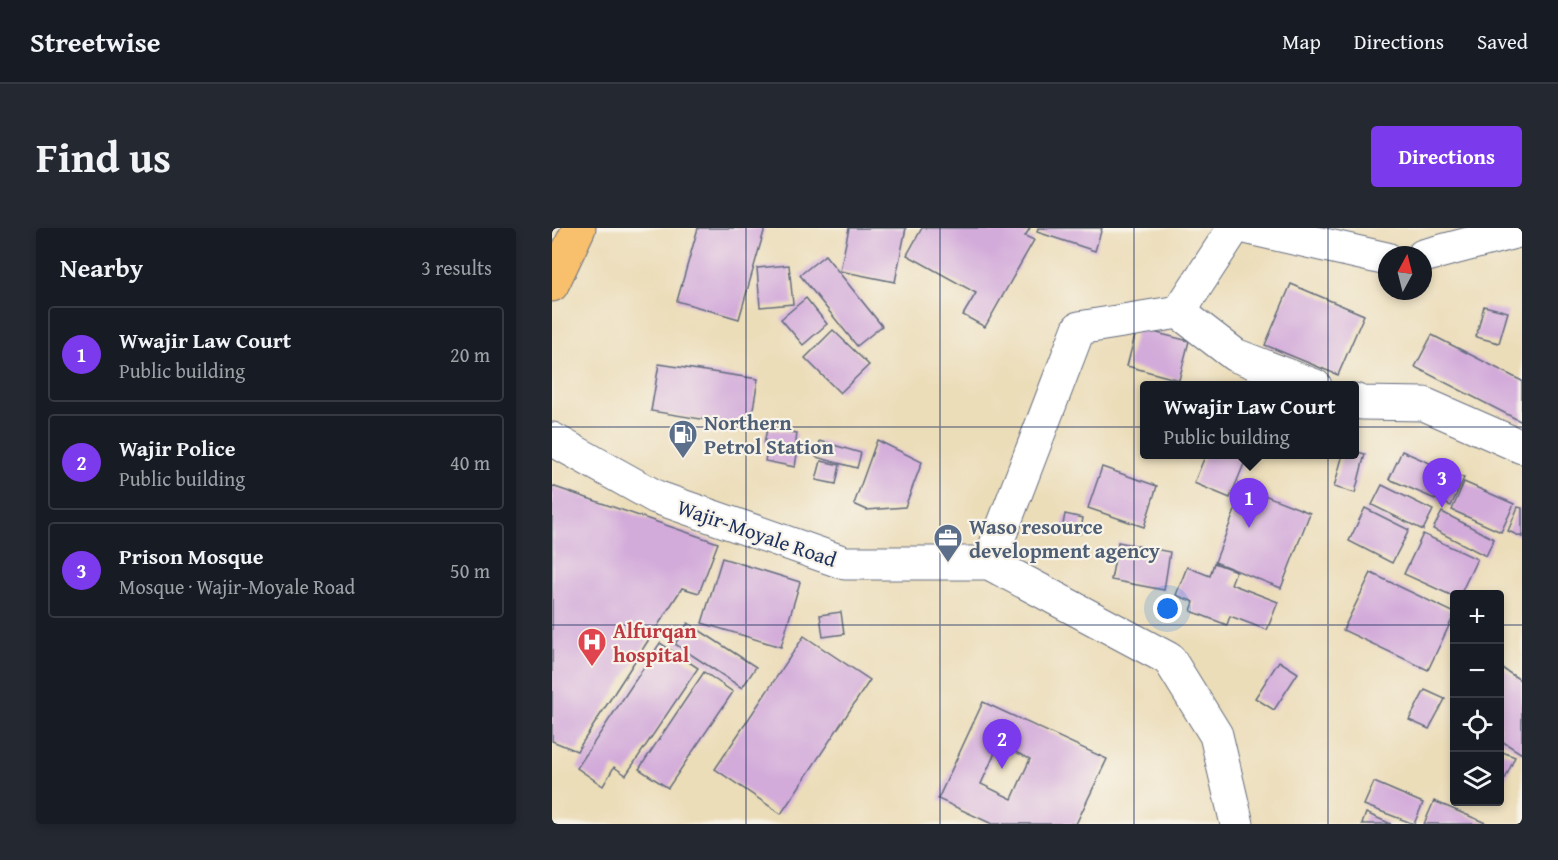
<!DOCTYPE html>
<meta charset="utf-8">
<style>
:root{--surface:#171b24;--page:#242831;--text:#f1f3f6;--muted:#9ea1a6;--line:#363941;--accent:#7c3aed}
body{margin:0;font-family:"Gentium Book Plus",serif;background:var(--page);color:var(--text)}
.controls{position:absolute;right:18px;bottom:18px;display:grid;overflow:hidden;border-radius:6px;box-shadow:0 3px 9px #0003}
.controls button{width:54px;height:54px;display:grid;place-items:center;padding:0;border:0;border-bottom:2px solid var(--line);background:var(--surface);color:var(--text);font:30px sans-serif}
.compass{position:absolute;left:826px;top:18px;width:54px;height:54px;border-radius:50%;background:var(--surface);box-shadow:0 3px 9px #0003;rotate:7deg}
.you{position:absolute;left:616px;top:381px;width:21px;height:21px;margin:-15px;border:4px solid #fff;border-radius:50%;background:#1a73e8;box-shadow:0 0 0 9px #1a73e833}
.badge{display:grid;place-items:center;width:39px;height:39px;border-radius:50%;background:var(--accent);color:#fff;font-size:20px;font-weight:700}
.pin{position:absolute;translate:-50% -50px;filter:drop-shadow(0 2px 3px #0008)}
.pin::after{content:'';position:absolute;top:32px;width:21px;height:18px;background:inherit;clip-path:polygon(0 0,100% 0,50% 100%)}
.popup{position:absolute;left:588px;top:153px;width:219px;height:78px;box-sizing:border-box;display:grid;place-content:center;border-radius:6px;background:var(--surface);filter:drop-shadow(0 2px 4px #0005);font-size:20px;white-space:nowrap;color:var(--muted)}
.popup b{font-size:22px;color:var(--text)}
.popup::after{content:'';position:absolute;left:50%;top:100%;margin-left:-12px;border:12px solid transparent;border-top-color:var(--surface)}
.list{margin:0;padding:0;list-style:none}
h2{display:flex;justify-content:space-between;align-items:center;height:78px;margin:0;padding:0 24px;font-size:26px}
h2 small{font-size:20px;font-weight:400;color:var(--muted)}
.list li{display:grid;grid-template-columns:39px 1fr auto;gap:18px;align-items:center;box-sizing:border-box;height:96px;margin:0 12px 12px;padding:0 12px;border:2px solid var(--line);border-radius:6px}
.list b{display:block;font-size:22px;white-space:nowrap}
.list p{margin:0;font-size:20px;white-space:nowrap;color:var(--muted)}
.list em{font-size:20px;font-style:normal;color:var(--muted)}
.icon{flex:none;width:33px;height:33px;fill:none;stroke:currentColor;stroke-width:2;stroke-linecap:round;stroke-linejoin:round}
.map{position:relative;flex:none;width:970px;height:596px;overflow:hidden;border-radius:6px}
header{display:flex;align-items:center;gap:36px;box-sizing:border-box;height:84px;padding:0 30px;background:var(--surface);border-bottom:2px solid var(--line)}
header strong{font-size:28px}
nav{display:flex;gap:33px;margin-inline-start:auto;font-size:21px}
.intro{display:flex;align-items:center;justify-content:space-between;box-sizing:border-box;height:144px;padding:0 36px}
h1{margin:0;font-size:42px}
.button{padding:15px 27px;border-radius:6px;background:var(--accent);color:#fff;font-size:21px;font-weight:700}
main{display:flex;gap:36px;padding:0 36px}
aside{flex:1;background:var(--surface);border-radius:6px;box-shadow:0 3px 9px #0003}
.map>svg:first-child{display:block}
.building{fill:#d3abda;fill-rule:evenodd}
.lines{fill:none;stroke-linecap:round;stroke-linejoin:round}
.minor-casing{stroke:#646c7e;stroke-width:35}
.highway-casing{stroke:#646c7e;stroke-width:35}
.minor{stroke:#fff;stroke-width:33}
.highway{stroke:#f8bf6c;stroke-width:33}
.grid{fill:none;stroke:#1b2f5e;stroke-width:1.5;stroke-opacity:0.55}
.labels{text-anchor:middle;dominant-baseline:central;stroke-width:4.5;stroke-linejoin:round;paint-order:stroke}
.service-label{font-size:21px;font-weight:bold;fill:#4e5e75;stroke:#f7f3e8;text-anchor:start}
.street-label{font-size:21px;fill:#1b2f5e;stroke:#f7f3e8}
.health-label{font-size:21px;font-weight:bold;fill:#be3a42;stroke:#f7f3e8;text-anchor:start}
</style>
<header>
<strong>Streetwise</strong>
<nav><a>Map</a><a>Directions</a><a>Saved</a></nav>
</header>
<div class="intro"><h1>Find us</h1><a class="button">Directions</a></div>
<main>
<aside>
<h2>Nearby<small>3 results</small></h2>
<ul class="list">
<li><span class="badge">1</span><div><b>Wwajir Law Court</b><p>Public building</p></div><em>20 m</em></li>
<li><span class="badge">2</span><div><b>Wajir Police</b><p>Public building</p></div><em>40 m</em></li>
<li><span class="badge">3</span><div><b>Prison Mosque</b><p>Mosque · Wajir-Moyale Road</p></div><em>50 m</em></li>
</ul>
</aside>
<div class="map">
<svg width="970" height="596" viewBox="0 0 970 596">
<rect width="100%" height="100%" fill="#f7f3e8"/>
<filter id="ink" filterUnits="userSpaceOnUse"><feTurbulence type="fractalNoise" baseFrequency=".0167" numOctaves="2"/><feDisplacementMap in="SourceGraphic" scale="12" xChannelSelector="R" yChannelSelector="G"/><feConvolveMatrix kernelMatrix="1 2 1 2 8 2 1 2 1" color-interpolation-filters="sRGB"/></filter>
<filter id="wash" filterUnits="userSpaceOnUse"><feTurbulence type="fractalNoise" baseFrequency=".008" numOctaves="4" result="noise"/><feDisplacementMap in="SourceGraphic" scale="24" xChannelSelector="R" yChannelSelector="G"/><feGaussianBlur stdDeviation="1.35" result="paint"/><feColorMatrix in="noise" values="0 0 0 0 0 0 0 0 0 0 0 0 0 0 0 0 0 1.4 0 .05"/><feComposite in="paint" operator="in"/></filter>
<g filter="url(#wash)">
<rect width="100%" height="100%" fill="#ecddb9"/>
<g id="blocks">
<g class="building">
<polygon points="146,0 213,0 187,91 125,73"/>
<polygon points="297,0 354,0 343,54 288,43"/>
<polygon points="370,0 478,0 473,8 482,12 433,99 411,87 424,65 355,27"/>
<polygon points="486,0 550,0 543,23 485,4"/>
<polygon points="273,27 330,98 305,118 248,47"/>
<polygon points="237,37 241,76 208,79 205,40"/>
<polygon points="739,56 812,87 786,147 713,117"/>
<polygon points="254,70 275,96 251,117 229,91"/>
<polygon points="932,78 956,84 947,115 924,109"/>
<polygon points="585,100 637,113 627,152 575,138"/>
<polygon points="281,102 317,137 288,165 253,130"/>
<polygon points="880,107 970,153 970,194 863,139"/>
<polygon points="107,136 206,151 198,199 99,183"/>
<polygon points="215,201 245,205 243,221 212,216"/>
<polygon points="325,212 370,234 353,279 315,282 302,276"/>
<polygon points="268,213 309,225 305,240 264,229"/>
<polygon points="215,221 245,226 243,239 213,233"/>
<polygon points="802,223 813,226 803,265 782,259 791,226 802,226"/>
<polygon points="850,223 912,250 899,278 837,251"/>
<polygon points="654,226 696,226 678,270 642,255"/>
<polygon points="269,233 288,237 284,256 264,252"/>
<polygon points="550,239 605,258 592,299 536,280"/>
<polygon points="912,254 962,276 949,304 900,282"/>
<polygon points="830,257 881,282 871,302 820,277"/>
<polygon points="0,258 166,315 147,365 130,360 25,523 0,513"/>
<polygon points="692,259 758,285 729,360 663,334"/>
<polygon points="966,279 970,280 970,309 956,303"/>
<polygon points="813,280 857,302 840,335 797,313"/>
<polygon points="890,284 942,311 934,328 881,301"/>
<polygon points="513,286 531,290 528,306 510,302"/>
<polygon points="871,306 925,331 908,367 903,367 903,369 852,346"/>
<polygon points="566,314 618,324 612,362 559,352"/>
<polygon points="170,330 248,354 229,419 150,395"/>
<polygon points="662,335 684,343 679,356 726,374 715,402 678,388 675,397 639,383 642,374 624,367 635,339 658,348"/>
<polygon points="819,345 903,385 876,442 791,402"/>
<polygon points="289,384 292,406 271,409 268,387"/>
<polygon points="136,395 204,439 190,460 123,416"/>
<polygon points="252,408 318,452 229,586 163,541"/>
<polygon points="108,415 146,440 74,547 62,539 51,558 25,540"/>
<polygon points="727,433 746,445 722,482 703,470"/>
<polygon points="948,439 970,453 970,526 948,512"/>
<polygon points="152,444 181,464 116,560 87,541"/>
<polygon points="873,462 893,471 877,501 857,492"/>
<path d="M431,474L555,531L524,596H440L386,571ZM447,516L478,531L460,571L429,556Z"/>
<polygon points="948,523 963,529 953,551 948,548"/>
<polygon points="822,554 871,575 862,596 812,577"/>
<polygon points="882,573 936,596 872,596"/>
<polygon points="814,585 839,596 810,596"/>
</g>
</g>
</g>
<g filter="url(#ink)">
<use href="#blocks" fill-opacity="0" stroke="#646c7e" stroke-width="1.5"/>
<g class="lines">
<g class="minor-casing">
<g id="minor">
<polyline points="697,0 835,31"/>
<polyline points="871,28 970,2"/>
<polyline points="627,84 683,127 763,158"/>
<polyline points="802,172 810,175 872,176 970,219"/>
<polyline points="0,211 104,269 293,335 437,335 617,431 664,507 685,596"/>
<polyline points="437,335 527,100 627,84 682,0"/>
</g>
</g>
<g class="highway-casing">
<polyline id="highway" points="0,57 27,0"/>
</g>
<use href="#minor" class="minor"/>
<use href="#highway" class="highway"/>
</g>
</g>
<path class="grid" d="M194,0V596M388,0V596M582,0V596M776,0V596M0,199H970M0,397H903M948,397H970"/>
<defs>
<g id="fuel-pin" transform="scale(1.5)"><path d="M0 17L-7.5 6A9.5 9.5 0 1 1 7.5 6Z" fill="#5c6f8a" stroke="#f7f3e8"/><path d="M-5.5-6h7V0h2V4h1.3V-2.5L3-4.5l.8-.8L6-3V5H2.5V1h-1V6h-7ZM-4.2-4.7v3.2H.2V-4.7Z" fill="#fff"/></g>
<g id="office-pin" transform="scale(1.5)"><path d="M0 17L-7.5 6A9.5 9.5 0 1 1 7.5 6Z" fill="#5c6f8a" stroke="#f7f3e8"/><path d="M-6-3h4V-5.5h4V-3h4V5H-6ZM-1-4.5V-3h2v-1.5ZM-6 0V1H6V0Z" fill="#fff"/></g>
<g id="hospital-pin" transform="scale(1.5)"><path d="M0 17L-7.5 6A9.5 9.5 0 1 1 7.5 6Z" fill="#e0444e" stroke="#f7f3e8"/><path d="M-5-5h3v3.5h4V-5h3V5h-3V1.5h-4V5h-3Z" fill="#fff"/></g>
</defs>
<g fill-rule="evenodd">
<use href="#fuel-pin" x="131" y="206"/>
<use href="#office-pin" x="396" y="310"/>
<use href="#hospital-pin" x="40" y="414"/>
</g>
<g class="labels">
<g class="service-label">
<text x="152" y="194">Northern<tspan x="152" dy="24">Petrol Station</tspan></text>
<text x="417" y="298">Waso resource<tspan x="417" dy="24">development agency</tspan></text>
</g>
<g class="street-label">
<text transform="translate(205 305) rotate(19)">Wajir-Moyale Road</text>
</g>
<g class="health-label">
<text x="61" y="402">Alfurqan<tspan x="61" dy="24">hospital</tspan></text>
</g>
</g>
</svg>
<div class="controls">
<button>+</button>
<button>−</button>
<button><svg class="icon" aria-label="locate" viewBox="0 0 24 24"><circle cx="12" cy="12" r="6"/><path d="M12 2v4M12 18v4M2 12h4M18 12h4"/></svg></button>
<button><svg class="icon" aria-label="layers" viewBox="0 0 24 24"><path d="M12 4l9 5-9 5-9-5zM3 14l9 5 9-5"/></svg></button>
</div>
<svg class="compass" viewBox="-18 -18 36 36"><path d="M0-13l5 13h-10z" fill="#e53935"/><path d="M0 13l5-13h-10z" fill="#9ea1a6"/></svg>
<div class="you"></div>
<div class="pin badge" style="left:697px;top:300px">1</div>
<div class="popup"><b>Wwajir Law Court</b>Public building</div>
<div class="pin badge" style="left:450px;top:541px">2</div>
<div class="pin badge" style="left:890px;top:280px">3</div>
</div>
</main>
